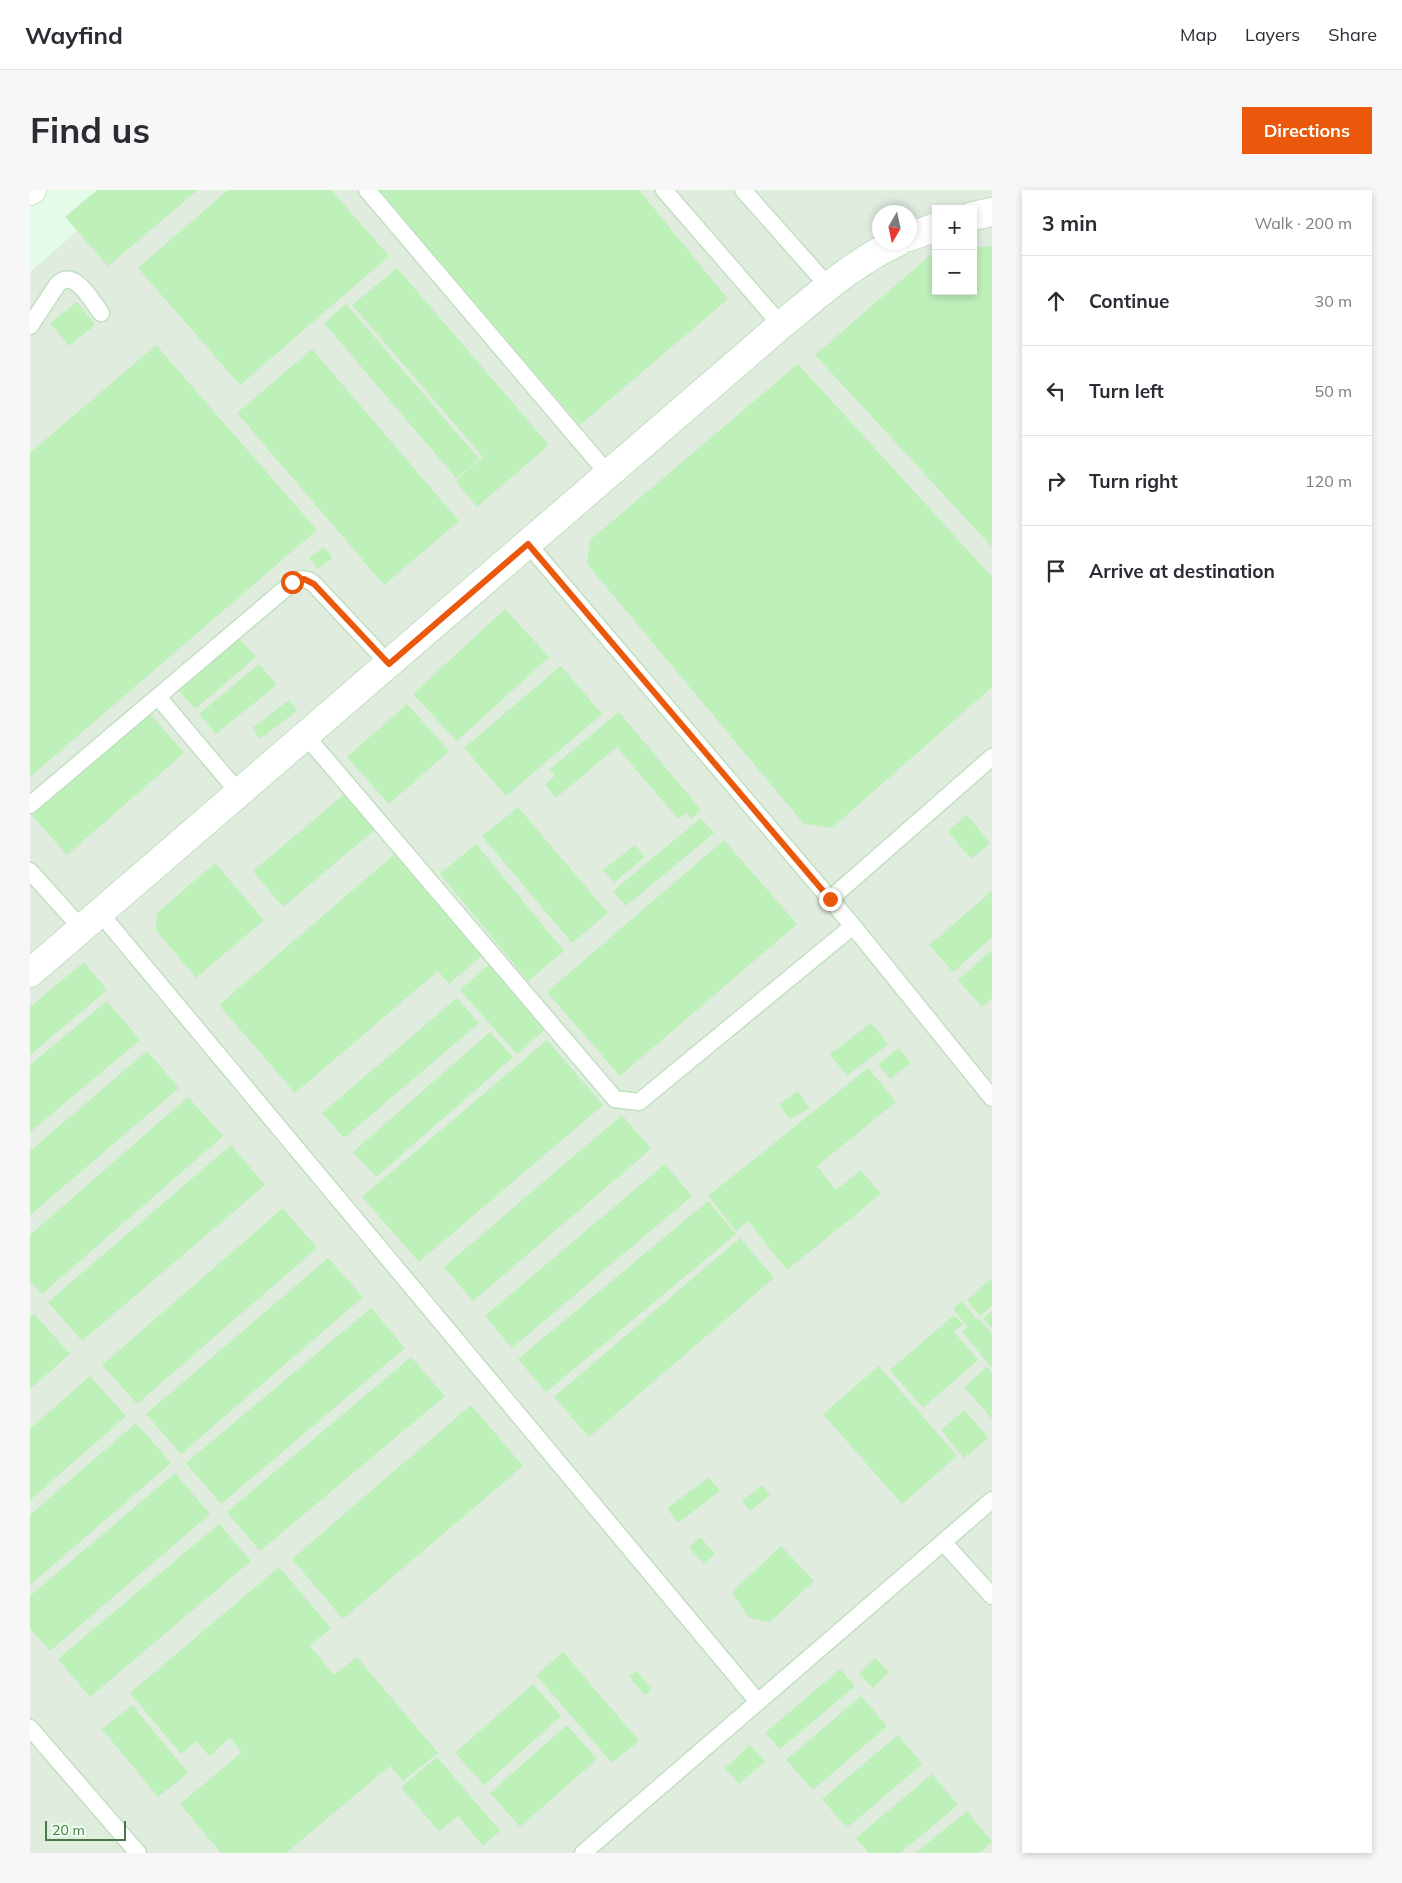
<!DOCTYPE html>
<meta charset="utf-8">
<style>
:root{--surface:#fff;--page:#f7f7f7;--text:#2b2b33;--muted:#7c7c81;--line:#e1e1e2;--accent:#ea580c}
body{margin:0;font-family:Mulish,sans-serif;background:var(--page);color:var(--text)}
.controls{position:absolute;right:15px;top:15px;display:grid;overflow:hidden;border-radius:0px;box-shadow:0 2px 8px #0003}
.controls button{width:45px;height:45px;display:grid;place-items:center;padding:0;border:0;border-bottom:1px solid var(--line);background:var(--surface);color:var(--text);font:25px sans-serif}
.compass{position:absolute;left:842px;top:15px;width:45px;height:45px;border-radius:50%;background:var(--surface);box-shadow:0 2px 8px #0003;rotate:189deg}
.scale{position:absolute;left:15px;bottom:12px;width:81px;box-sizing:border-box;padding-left:5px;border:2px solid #4f754a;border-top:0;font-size:14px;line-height:18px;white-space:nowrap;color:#4f754a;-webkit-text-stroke:4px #eaffed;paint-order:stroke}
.stop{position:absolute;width:15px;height:15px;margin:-11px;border:4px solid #ea580c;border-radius:50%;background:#fff}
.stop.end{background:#ea580c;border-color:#fff;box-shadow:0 1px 5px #0008}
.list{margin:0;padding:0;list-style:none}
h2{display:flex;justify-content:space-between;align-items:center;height:65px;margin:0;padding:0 20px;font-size:21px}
h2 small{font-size:16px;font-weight:400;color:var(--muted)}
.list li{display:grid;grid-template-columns:32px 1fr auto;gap:15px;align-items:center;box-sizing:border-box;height:90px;padding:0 20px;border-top:1px solid var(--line)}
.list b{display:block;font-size:19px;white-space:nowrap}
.list em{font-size:16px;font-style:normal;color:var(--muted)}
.icon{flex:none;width:28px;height:28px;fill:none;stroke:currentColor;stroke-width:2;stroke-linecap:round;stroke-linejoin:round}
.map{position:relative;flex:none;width:962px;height:1663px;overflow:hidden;border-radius:0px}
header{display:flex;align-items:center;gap:30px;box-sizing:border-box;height:70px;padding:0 25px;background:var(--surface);border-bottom:1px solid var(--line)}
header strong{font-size:24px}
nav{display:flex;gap:28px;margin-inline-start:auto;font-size:18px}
.intro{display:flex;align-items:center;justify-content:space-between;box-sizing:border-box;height:120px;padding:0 30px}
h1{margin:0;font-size:35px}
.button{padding:12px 22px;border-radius:0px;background:var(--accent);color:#fff;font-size:18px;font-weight:700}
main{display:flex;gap:30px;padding:0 30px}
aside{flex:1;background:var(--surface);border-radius:0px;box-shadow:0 2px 8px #0003}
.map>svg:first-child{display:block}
.industrial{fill:#dfecde;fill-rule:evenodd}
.building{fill:#bef0ba}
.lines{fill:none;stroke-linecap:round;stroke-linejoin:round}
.lane-casing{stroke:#c0e1c0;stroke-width:19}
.street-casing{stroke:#c0e1c0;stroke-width:30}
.secondary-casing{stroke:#c0e8c0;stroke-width:30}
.lane{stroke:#fff;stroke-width:16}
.street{stroke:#fff;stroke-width:28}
.secondary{stroke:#fff;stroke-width:28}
.route{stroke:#ea580c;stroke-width:6}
</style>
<header>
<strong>Wayfind</strong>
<nav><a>Map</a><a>Layers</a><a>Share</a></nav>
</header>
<div class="intro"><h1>Find us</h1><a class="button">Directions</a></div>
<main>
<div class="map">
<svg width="962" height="1663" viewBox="0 0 962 1663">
<rect width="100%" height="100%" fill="#e4fce7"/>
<path class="industrial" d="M94,0H962V1663H0V82ZM906,19H943V101H906ZM849,22H879V52H849Z"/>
<g class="building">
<polygon points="67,0 168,0 78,76 35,27"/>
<polygon points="198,0 301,0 359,66 210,195 108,78"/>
<polygon points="347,0 609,0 698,109 550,235"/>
<polygon points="962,56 962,357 785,165 904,62 906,62 906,101 943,101 943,58"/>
<polygon points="367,78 519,255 447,317 425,291 453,267 322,115"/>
<polygon points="47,112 65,135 39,156 20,133"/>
<polygon points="316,114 449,269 426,288 294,133"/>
<polygon points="126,155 287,340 0,587 0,263"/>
<polygon points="282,159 429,331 354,395 207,223"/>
<polygon points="768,174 962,387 962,497 802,638 774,634 557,374 560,350"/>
<polygon points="294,357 303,368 288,379 279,368"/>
<polygon points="475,419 519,467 427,551 383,504"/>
<polygon points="206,445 226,467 165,519 146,497"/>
<polygon points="229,474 247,495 186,544 169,524"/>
<polygon points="531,476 572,524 476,606 434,558"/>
<polygon points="259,510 267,521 230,549 222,538"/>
<polygon points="377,514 419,561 359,614 317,567"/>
<polygon points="116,519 154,563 37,665 0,623 0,619"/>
<polygon points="589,522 671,620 661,629 656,623 648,629 587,557 526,608 515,594 525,586 520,579"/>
<polygon points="317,602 348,637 253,717 223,681"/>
<polygon points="488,617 578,723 542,753 452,646"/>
<polygon points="937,625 960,653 941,669 918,641"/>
<polygon points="671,628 684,643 596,716 583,701"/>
<polygon points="694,650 767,734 590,886 517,802"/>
<polygon points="446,654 534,761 498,791 410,684"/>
<polygon points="605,655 615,667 584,692 573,680"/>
<polygon points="367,662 455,763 419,794 408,781 265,903 189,815"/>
<polygon points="185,673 234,730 166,788 126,740 127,723"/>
<polygon points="962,701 962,747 923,782 899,755"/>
<polygon points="962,760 962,808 952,817 928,790"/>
<polygon points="54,772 77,800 0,865 0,817"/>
<polygon points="462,772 519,836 487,864 430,800"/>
<polygon points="427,808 449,833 314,948 292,923"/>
<polygon points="77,811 110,850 0,942 0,875"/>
<polygon points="841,833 858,854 817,886 800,864"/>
<polygon points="460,842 483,867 346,987 323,962"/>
<polygon points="517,850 573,915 389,1072 332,1007"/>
<polygon points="869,858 881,873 860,889 848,874"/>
<polygon points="117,861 149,898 0,1025 0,961"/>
<polygon points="838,878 866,912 787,976 806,1000 831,980 851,1004 757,1080 718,1031 706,1041 678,1006"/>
<polygon points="768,901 779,918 760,930 749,914"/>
<polygon points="158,907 193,946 12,1104 0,1091 0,1045"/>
<polygon points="592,925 621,959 443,1111 414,1077"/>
<polygon points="201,955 235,995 52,1151 18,1112"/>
<polygon points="635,974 662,1006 482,1158 455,1126"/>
<polygon points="678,1011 706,1044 516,1202 488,1169"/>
<polygon points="253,1018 287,1058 107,1214 72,1175"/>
<polygon points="710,1048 744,1088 559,1247 524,1207"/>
<polygon points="298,1068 333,1107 151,1264 116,1224"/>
<polygon points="962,1088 962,1116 950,1126 937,1110"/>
<polygon points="932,1111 947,1130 949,1128 962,1144 962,1178 932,1142 938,1137 923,1119"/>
<polygon points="341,1118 375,1158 191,1314 156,1273"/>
<polygon points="962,1121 962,1139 953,1128"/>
<polygon points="4,1124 40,1164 0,1199 0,1127"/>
<polygon points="924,1125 933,1134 924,1142 948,1170 893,1218 860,1180"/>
<polygon points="381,1167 415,1206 230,1361 197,1322"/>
<polygon points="849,1176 927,1266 872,1314 793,1224"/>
<polygon points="957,1177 962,1183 962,1229 934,1197"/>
<polygon points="60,1186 96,1226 0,1310 0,1239"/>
<polygon points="441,1215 493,1276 313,1429 262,1369"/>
<polygon points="935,1220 958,1248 934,1268 911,1240"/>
<polygon points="106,1233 141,1273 0,1395 0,1325"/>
<polygon points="145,1283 180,1324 20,1461 0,1438 0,1406"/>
<polygon points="679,1287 690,1301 648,1333 637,1318"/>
<polygon points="732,1295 740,1305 720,1321 712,1311"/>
<polygon points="189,1334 221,1371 60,1507 28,1469"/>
<polygon points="670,1347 685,1364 674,1374 659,1357"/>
<polygon points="751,1356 784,1391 740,1432 719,1428 702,1402"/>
<polygon points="249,1377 301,1438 280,1456 304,1485 327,1467 408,1563 373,1591 360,1576 256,1663 191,1663 150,1614 212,1562 200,1548 179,1566 167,1551 151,1564 100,1503"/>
<polygon points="533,1462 609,1551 582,1573 506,1485"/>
<polygon points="845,1468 859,1482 843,1498 829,1484"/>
<polygon points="810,1479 825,1496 750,1559 735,1543"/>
<polygon points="607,1481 622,1500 614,1505 599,1486"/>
<polygon points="503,1494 531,1526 454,1595 425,1563"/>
<polygon points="831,1506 857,1536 783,1600 756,1570"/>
<polygon points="102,1515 158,1583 128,1607 72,1539"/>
<polygon points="537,1535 567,1569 490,1637 460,1603"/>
<polygon points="868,1545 892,1574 817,1638 792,1609"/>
<polygon points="720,1555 735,1571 709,1594 695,1578"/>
<polygon points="407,1567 470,1641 453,1656 428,1626 409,1641 371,1597"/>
<polygon points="902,1584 928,1615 870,1663 839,1663 826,1648"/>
<polygon points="937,1621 962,1652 949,1663 886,1663"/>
</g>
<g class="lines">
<g class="lane-casing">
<g id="lane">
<polyline points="337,0 579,285"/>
<polyline points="634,0 751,135"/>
<polyline points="713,0 798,96"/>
<path d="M0,136L27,95C43,76 62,111 71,123"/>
<polyline points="498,354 823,736 962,908"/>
<polyline points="128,507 209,603"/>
<polyline points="276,546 585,909 609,912 823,736"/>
<path d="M0,615L263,392C271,388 277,388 284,394L359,474"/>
<polyline points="0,681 52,739"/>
<polyline points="800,709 962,567"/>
<polyline points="70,723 728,1512"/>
<polyline points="913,1352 962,1406"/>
<polyline points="0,1538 108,1663"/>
<polyline points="553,1663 962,1310"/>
</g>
</g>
<g class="street-casing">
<g id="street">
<polyline points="943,26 962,22"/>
<polyline points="879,47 906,37"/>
<path d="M0,783L751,135C788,105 824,72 868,52"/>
</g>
</g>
<g class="secondary-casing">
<polyline id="secondary" points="0,1 2,0"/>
</g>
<use href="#lane" class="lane"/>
<use href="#street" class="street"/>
<use href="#secondary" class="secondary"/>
</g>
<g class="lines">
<polyline class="route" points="262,392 274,389 284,394 359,474 498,354 800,709"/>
</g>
</svg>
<div class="controls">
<button>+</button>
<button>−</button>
</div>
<svg class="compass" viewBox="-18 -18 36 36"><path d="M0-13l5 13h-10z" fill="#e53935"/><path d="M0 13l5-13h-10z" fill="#7c7c81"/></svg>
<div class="scale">20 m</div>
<div class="stop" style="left:262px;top:392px"></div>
<div class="stop end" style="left:800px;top:709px"></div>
</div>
<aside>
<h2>3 min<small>Walk · 200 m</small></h2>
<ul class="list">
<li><svg class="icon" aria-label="ahead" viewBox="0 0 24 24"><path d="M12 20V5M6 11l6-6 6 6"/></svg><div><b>Continue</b></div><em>30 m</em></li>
<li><svg class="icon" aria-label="left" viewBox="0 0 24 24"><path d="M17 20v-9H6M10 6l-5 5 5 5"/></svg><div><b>Turn left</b></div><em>50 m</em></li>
<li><svg class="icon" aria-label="right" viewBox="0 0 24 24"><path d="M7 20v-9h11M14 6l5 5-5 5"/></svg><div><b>Turn right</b></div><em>120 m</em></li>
<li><svg class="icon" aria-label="arrive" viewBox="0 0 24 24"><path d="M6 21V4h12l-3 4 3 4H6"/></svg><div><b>Arrive at destination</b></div></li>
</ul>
</aside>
</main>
